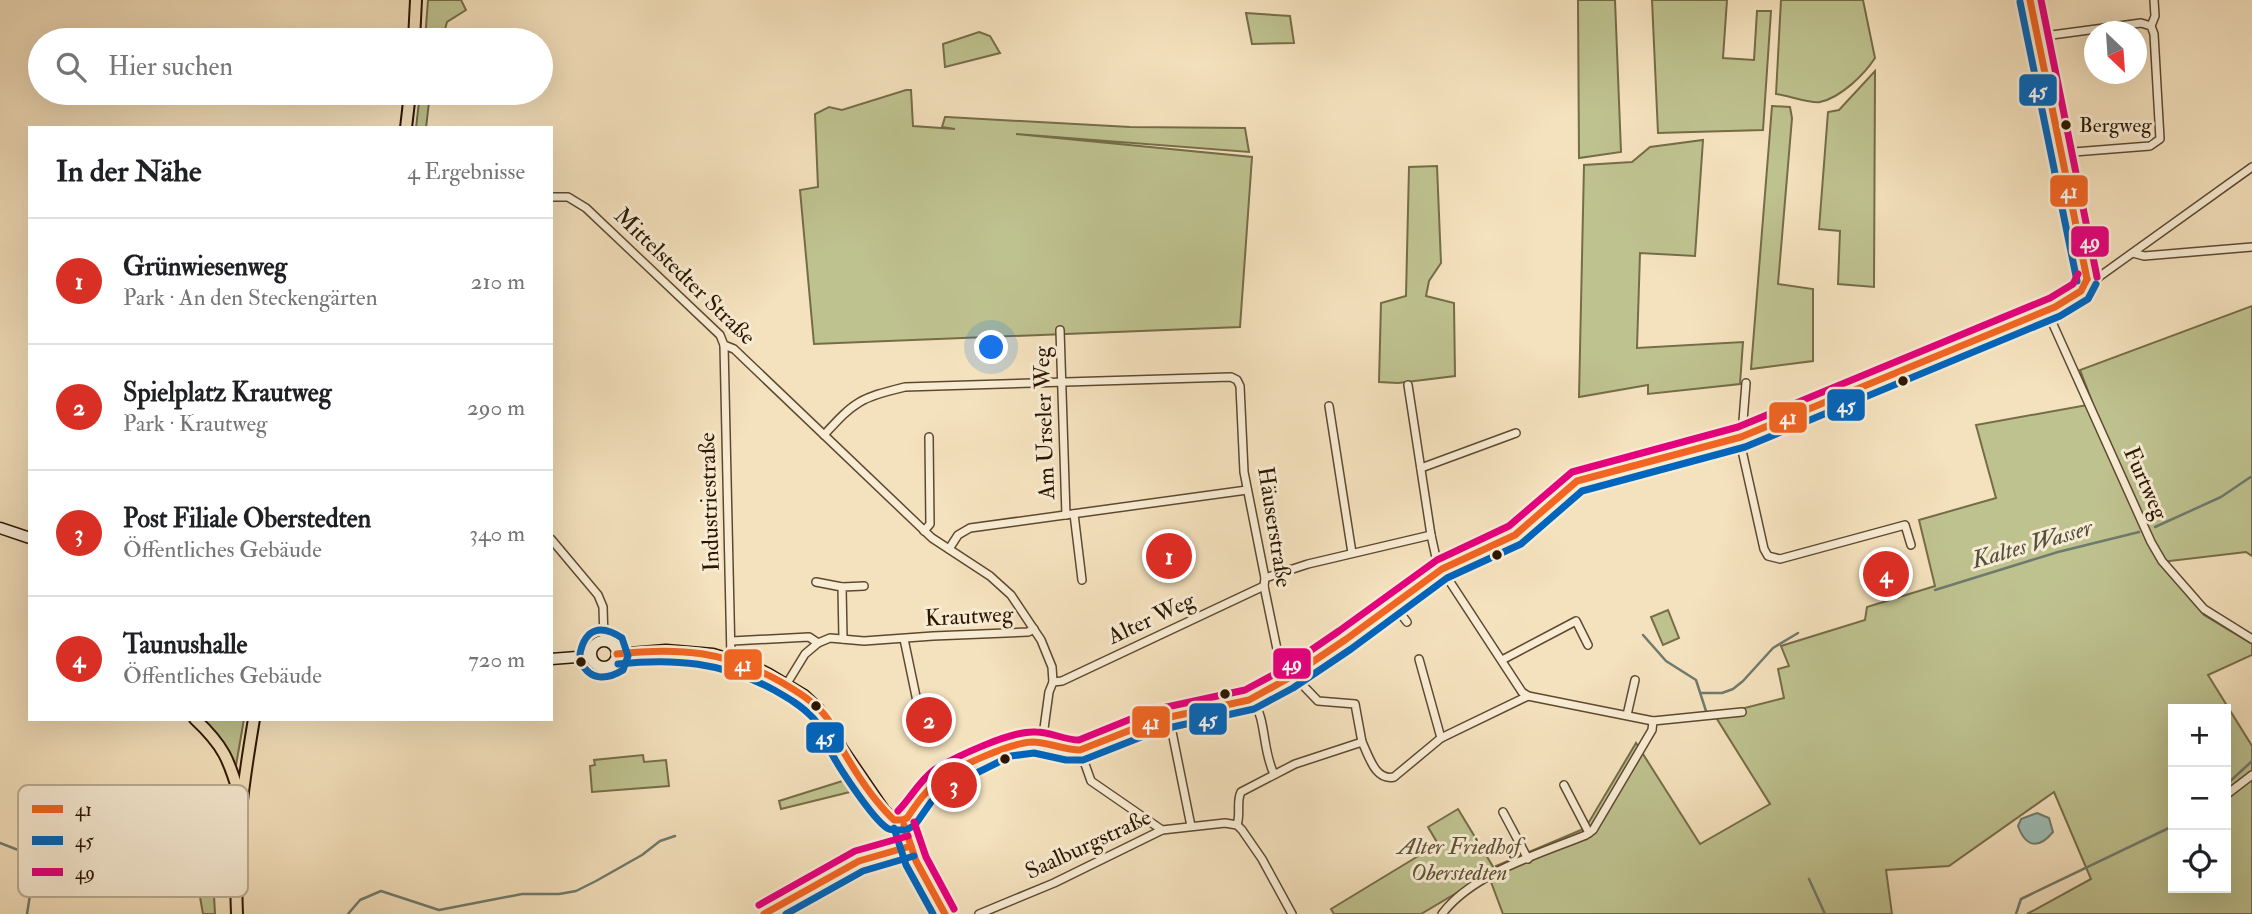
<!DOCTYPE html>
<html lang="de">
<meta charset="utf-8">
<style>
:root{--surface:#fff;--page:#f2f2f2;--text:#202124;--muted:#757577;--line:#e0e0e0;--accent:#d93025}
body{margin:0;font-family:"IM FELL Double Pica",serif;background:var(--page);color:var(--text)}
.controls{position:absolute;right:21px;bottom:21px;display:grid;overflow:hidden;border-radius:0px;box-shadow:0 7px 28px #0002}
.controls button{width:63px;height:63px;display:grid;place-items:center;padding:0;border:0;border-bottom:2px solid var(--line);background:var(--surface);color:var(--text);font:35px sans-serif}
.compass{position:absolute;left:2084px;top:21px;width:63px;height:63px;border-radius:50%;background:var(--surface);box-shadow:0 7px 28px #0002;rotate:155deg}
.you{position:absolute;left:992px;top:348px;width:24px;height:24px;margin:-18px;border:5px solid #fff;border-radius:50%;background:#1a73e8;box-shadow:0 0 0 10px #1a73e833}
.badge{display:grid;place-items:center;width:46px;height:46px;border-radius:50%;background:var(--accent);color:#fff;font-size:23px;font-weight:700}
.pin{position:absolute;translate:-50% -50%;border:4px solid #fff;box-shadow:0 2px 7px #0006}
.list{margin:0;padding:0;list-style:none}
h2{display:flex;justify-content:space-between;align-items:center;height:91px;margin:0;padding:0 28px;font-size:30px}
h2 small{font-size:23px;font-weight:400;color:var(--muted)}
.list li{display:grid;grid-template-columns:46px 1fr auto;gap:21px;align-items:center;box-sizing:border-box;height:126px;padding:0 28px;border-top:2px solid var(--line)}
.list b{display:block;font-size:26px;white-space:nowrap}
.list p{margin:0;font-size:23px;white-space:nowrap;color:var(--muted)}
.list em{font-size:23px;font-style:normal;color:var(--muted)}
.icon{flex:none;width:38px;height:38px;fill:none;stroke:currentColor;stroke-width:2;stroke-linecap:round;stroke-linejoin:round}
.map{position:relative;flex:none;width:2252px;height:914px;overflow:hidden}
.search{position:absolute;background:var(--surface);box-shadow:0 7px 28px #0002;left:28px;top:28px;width:525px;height:77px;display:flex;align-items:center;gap:18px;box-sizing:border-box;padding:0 24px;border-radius:38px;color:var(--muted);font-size:26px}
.panel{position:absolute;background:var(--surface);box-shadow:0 7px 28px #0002;left:28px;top:126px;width:525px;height:595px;border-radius:0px}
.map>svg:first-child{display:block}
.green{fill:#bec28f;stroke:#756c48;stroke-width:2;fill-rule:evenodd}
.water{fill:#9cbcb5;stroke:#6f7a6d;stroke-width:2}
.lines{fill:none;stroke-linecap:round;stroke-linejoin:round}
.stream{stroke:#6f7a6d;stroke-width:2.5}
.street-casing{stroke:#5e492f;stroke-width:10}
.secondary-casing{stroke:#2c1600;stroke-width:13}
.primary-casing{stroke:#2c1600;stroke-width:14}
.street{stroke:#f8ecd4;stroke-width:7}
.secondary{stroke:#f8ecd4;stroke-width:10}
.primary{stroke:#f4e1bd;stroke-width:10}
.bus-1-casing{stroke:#f8ecd4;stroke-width:12}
.bus-2-casing{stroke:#f8ecd4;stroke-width:12}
.bus-3-casing{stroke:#f8ecd4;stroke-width:12}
.bus-1{stroke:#f26522;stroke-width:7}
.bus-2{stroke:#0065bd;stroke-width:7}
.bus-3{stroke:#e5007d;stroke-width:7}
.bus-dot{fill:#2c1600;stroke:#f8ecd4;stroke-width:2.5}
.labels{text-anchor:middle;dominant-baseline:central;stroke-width:6;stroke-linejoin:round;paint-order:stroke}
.bus-label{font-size:21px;fill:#2c1600;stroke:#f8ecd4;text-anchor:start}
.street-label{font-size:23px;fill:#2c1600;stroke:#f8ecd4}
.park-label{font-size:23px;font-style:italic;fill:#5f5232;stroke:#f8ecd4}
.water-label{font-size:24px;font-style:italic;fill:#53503f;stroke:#f8ecd4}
.key{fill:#f8ecd4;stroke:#bbac94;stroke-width:2}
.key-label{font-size:19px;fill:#2c1600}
.line-badge{stroke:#f8ecd4;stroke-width:2.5}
.badge-label{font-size:19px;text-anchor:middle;font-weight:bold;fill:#fff}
</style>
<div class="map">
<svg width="2252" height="914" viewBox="0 0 2252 914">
<rect width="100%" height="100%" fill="#f4e1bd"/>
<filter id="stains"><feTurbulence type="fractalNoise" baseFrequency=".00286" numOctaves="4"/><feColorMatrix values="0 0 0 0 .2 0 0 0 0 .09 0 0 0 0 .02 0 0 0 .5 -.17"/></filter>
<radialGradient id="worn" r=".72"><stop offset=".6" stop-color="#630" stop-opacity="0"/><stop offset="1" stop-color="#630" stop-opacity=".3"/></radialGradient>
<g class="green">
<polygon points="428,0 461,0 466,10 447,22 442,40 425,40"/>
<polygon points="1578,0 1615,0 1621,152 1579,158"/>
<polygon points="1652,0 1727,0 1723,58 1754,60 1757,11 1771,11 1763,130 1658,133"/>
<path d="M1781,0H1863L1875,58C1864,75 1840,98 1820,102C1811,104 1786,95 1776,94Z"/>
<polygon points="1246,13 1290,16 1294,43 1252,44"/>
<polygon points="979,32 990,36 1000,53 945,67 943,44"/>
<polygon points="1875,71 1874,287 1838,284 1840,231 1819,229 1828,112 1839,110"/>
<polygon points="906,90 911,90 913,126 955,129 942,127 945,117 947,117 1130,127 1245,128 1249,152 1016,134 1252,157 1240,327 814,344 800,190 818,187 815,114 829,107 842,110"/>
<polygon points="420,93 430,93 426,128 416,128"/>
<polygon points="1772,106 1790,107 1792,118 1778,284 1813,289 1813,361 1751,369"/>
<polygon points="1703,140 1695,256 1640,253 1637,348 1743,342 1740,384 1648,394 1648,385 1579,397 1584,165 1632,162 1650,147"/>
<polygon points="1437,166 1441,263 1429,281 1426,296 1454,303 1455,376 1398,383 1379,382 1381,303 1406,296 1409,167"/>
<path d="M2252,306V556L2246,552L2161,562L2204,615L2252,644V655L2208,675L2252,746V914H2027L2091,879L2054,792L1949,866L1886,870L1892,914H1503L1491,882L1501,876L1496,866L1581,830L1589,822L1636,743L1700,844L1770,804L1712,711L1729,712L1784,698L1778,669L1789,666L1781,646L1865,620L1867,607L1935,586L1919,520L1996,498L1976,425L2093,404L2080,370ZM2173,709H2226V888H2173Z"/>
<polygon points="1668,610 1679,638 1663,645 1651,617"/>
<polygon points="197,719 244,719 234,777"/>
<polygon points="643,755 644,762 666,760 669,786 592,792 590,766 595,765 594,760"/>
<polygon points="852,778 858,790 781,809 779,801"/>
<polygon points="209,801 215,914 203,914 200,897"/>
<polygon points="1458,809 1495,870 1421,914 1334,914 1331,909 1438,844 1428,827"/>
</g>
<path class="water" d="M2037,813L2049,818L2053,832C2039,849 2026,848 2018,826L2021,819Z"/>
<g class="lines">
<g class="stream">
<polyline points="2155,527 2221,497 2252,476"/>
<polyline points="1935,590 2058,552 2139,532"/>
<polyline points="1643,635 1666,661 1696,680 1706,711"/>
<polyline points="1701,693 1722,693 1733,689 1743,681 1773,648 1798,633"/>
<polyline points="2226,785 2252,761"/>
<polyline points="0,843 36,857 27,914"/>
<polyline points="1809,879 1825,914"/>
<polyline points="348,914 360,900 381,891 439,910 522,894 559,894 576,891 596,881 642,855 660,841 675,836"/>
<polyline points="2016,914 2021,899 2173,826"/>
</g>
<g class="street-casing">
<g id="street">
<polyline points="2151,26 2155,16 2154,0"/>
<polyline points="2037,37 2141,23 2151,26 2154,34 2160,139 2150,146 2061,153"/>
<polyline points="551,197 568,197 586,208 720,335 724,345 734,349 932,538 990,576 1011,595 1041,640 1052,667 1053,682 1049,692 1042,743"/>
<polyline points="2133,253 2144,256 2252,247"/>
<polyline points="2087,279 2096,279 2252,167"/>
<polyline points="2047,311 2151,542 2162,561 2204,609 2252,639"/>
<polyline points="1060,330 1066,515"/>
<polyline points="724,345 731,658"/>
<polyline points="1746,383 1741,446 1764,549 1768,556 1780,559 1905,525 1911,545"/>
<polyline points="1329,406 1352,553"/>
<path d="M824,435C855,401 860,398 905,387L1231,377L1237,380L1240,386L1244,472L1265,578L1264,586L1278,654L1287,679"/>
<polyline points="1421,468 1516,433"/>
<polyline points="1074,514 1082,580"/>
<polyline points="924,531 930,524 929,437"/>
<polyline points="551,539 598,595 603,607 604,640"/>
<polyline points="949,549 958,535 970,528 1247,490"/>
<polyline points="1265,578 1308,564 1431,535"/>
<polyline points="816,582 842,587"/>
<polyline points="1394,605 1407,622"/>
<polyline points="843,639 842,587 864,586"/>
<polyline points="904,639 918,706"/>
<polyline points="732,641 809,637 818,643 830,638 864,641 933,636 1028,632 1034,629"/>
<polyline points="1419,659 1441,738"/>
<polyline points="1502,660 1576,621 1588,645"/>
<polyline points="1293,675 1318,701 1355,704 1362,742"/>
<polyline points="1053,682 1062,681 1264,586"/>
<polyline points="786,685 805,654 818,643"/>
<polyline points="1528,696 1653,721"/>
<path d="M1253,698C1267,724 1262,749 1274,774"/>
<polyline points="1627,715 1635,680"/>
<polyline points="1169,717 1191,826"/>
<polyline points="1080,750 1091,781 1162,830"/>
<polyline points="1564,785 1589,833"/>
<polyline points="2226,795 2252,775"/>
<polyline points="1503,812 1528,859"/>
<polyline points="903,820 916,861 945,914"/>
<path d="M1237,825C1241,813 1236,802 1241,792L1295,764L1362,742C1369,756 1375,781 1394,777L1441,738L1528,696L1522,692L1437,562L1431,535L1408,385"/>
<polyline points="764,914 859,861 911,846"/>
<polyline points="979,914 1054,883 1162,830 1225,823 1237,825 1242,830 1262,859 1292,914"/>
<path d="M1442,914C1473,873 1539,854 1586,835L1593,830L1652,730L1653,721L1742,712"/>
</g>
</g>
<g class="secondary-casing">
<g id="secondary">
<polyline points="0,528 30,538"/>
<circle cx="604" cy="654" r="13"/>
<polyline points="617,654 666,650 713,654 753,666 769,674 804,695 817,707 836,732 841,747 884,810 894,820 903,820 907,818 923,795 940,779 1008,746 1035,742 1067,750 1080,750 1092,747 1156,720 1234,705 1262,693 1345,640 1442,569 1515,535 1570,486 1582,479 1741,437 2055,307 2081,291 2087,279 2030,0"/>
<polyline points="551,659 590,656"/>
<polyline points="795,694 830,736 837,740"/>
</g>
</g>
<g class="primary-casing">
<g id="primary">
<polyline points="414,40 416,0"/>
<polyline points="406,128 410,93"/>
<path d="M195,719C224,746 229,760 240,797"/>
<path d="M237,914C234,848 243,784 254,719"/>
</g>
</g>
<use href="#street" class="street"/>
<use href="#secondary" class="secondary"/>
<use href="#primary" class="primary"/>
<g class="bus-1-casing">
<g id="bus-1">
<polyline points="2030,0 2087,279"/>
<path d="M617,654C679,647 726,651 781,682C798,692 815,702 827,718C834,727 835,738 841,747C855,772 873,800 894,820H903"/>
<path d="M903,820L907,818C916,805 925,791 938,781C955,767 1011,743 1032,742C1048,742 1064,750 1080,750L1156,720L1249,700L1287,679L1345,640L1442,569L1515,535L1577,481L1741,437L2055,307L2081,291L2087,279"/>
<polyline points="904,825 916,861 945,914"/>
<polyline points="764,914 859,861 911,846"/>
</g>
</g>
<g class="bus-2-casing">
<g id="bus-2">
<polyline points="2020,2 2077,281"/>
<path d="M580,654C585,628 601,624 622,638L628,656L623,670C607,680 590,681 581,662"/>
<path d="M618,664C674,658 723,662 774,690C788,698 802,706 813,718C821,726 824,735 828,746C836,764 872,818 887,828C892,831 898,830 903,830"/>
<polyline points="894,828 906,865 933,914"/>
<polyline points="908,829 915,825 931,802 946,788 1011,756 1034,753 1066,760 1083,760 1159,730 1254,709 1293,688 1351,649 1447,578 1521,544 1582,491 1745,447 2060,316 2088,299 2096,284"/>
<polyline points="786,914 863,871 914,856"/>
</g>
</g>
<g class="bus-3-casing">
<g id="bus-3">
<polyline points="2041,0 2097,277"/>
<path d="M898,811C911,798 919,781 934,770C955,757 1012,730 1036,732C1051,732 1064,740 1079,740L1153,710L1245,690L1282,670L1339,631L1437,560L1509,526L1572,472L1738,427L2050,298L2073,284L2078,274"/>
<polyline points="914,822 926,857 954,909"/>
<polyline points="759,905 855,851 908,836"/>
</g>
</g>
<use href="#bus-1" class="bus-1"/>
<use href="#bus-2" class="bus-2"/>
<use href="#bus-3" class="bus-3"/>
</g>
<g class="bus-dot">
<circle cx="2066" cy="125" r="6"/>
<circle cx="1903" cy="381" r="6"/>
<circle cx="1497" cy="555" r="6"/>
<circle cx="581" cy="662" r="6"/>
<circle cx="1225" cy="694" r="6"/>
<circle cx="816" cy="706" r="6"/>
<circle cx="1005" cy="759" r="6"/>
</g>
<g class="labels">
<g class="bus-label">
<text x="2079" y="125">Bergweg</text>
</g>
<g class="street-label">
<text transform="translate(685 276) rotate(44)">Mittelstedter Straße</text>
<text transform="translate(1044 423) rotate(-92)">Am Urseler Weg</text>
<text transform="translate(2146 483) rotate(66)">Furtweg</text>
<text transform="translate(709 502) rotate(-92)">Industriestraße</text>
<text transform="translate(1275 527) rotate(81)">Häuserstraße</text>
<text transform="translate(969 616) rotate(-3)">Krautweg</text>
<text transform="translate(1151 618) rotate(-25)">Alter Weg</text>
<text transform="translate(1088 844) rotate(-25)">Saalburgstraße</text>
</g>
<g class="park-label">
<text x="1459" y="846">Alter Friedhof<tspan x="1459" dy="26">Oberstedten</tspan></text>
</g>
<g class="water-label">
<text transform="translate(2032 544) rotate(-16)">Kaltes Wasser</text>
</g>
</g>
<rect x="18" y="785" width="230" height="112" rx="10" class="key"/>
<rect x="32" y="805" width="31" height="8" fill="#f26522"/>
<rect x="32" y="836" width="31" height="9" fill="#0065bd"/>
<rect x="32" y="868" width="31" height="8" fill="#e5007d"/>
<g class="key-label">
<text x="75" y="816">41</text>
<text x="75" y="847">45</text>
<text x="75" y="879">49</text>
</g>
<g class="line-badge">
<rect x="2018" y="73" width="40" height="34" rx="7" fill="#0065bd"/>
<rect x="2049" y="174" width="40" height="34" rx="7" fill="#f26522"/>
<rect x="2070" y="225" width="40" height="33" rx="7" fill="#e5007d"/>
<rect x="1826" y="388" width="40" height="34" rx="7" fill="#0065bd"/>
<rect x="1768" y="401" width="40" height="33" rx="7" fill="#f26522"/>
<rect x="1272" y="647" width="40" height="33" rx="7" fill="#e5007d"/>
<rect x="723" y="648" width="40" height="33" rx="7" fill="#f26522"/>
<rect x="1188" y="702" width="40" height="34" rx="7" fill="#0065bd"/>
<rect x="1131" y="705" width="40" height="34" rx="7" fill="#f26522"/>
<rect x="805" y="721" width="40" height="33" rx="7" fill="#0065bd"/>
</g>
<g class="badge-label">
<text x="2038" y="97">45</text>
<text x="2069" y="198">41</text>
<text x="2090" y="248">49</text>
<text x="1846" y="412">45</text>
<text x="1788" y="424">41</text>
<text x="1292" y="670">49</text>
<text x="743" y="671">41</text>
<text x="1208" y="726">45</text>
<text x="1151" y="729">41</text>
<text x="825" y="744">45</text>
</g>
<rect width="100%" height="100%" filter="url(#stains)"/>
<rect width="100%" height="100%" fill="url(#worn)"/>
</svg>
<div class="controls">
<button>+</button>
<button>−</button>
<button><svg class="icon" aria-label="locate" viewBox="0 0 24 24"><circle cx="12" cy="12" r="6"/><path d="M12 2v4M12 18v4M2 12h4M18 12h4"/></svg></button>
</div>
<svg class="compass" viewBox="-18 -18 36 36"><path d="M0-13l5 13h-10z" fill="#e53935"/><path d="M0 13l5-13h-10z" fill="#757577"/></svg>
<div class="you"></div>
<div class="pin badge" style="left:1169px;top:556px">1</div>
<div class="pin badge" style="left:929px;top:720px">2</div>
<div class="pin badge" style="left:954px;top:785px">3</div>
<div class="pin badge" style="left:1886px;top:574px">4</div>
<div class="search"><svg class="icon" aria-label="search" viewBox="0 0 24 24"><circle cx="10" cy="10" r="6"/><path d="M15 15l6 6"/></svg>Hier suchen</div>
<section class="panel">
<h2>In der Nähe<small>4 Ergebnisse</small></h2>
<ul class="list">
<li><span class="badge">1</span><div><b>Grünwiesenweg</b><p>Park · An den Steckengärten</p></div><em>210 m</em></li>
<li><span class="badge">2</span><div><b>Spielplatz Krautweg</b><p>Park · Krautweg</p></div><em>290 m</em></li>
<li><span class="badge">3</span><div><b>Post Filiale Oberstedten</b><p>Öffentliches Gebäude</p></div><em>340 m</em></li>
<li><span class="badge">4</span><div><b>Taunushalle</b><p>Öffentliches Gebäude</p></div><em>720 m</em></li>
</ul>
</section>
</div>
